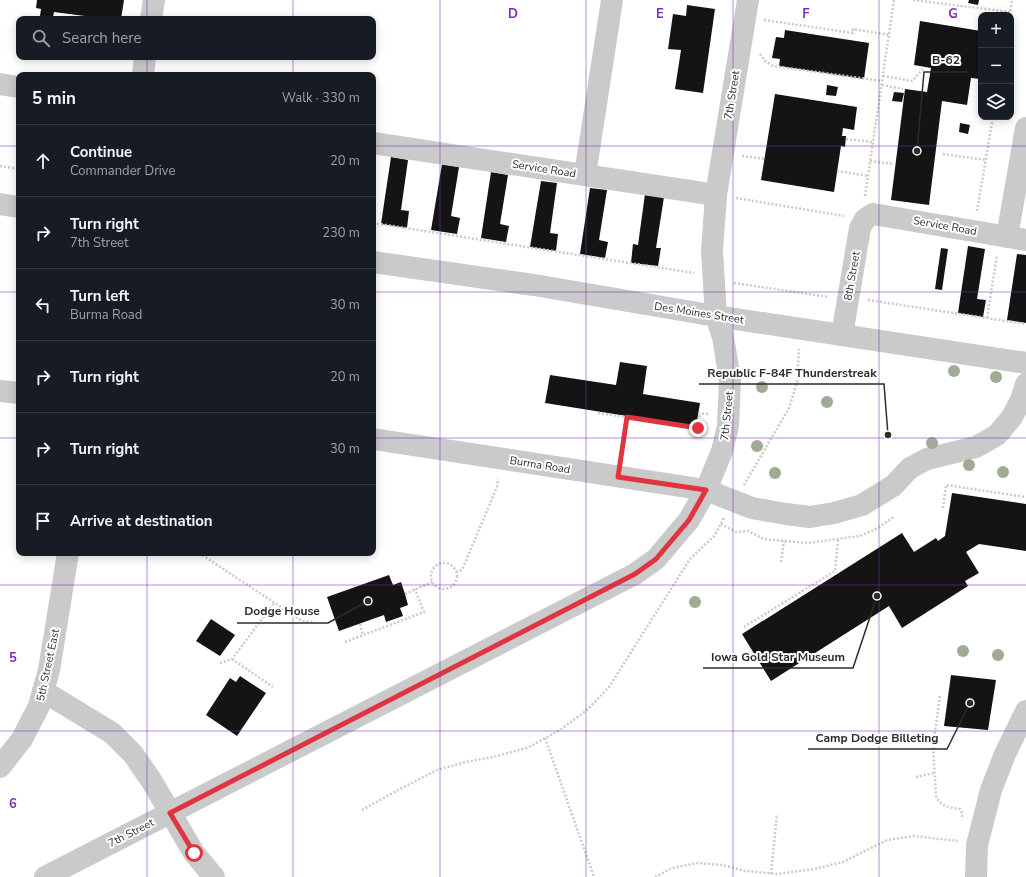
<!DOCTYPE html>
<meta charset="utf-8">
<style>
:root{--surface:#171b24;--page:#20242c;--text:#f1f3f6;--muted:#9ea1a6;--line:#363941}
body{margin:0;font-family:"Nunito Sans",sans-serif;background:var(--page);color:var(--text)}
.controls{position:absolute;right:12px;top:12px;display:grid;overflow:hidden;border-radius:8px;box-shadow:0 2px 10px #0003}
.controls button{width:36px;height:36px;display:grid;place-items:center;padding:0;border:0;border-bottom:1px solid var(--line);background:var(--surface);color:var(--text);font:20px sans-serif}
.stop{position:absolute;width:12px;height:12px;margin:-9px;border:3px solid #e0343e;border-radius:50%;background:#fff}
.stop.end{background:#e0343e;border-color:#fff;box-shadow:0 1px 4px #0008}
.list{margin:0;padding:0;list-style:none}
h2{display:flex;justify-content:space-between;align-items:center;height:52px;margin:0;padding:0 16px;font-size:17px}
h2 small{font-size:13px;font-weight:400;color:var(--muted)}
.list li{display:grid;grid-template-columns:26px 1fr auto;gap:12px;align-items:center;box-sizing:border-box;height:72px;padding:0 16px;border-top:1px solid var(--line)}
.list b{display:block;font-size:15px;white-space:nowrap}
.list p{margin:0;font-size:13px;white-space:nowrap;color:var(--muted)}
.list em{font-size:13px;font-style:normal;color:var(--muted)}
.icon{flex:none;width:22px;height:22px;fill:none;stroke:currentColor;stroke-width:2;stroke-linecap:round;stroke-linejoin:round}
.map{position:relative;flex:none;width:1026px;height:877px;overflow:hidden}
.search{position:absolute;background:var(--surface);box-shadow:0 2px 10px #0003;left:16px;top:16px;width:360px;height:44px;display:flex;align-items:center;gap:10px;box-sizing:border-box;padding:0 14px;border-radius:8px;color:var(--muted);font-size:15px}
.panel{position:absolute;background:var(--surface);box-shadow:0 2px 10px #0003;left:16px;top:72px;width:360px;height:484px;border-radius:8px}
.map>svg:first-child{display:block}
.building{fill:#141414}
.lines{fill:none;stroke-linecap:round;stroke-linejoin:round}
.path{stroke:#cacaca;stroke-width:2.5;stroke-dasharray:2 2;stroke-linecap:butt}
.minor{stroke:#cacaca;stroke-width:22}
.tree{fill:#9fab94}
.route{stroke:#e0343e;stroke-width:5}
.grid{fill:none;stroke:#7b2cbf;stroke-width:1;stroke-opacity:0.55}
.labels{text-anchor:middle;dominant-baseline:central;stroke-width:4;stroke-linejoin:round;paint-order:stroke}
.street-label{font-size:11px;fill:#2d2d2d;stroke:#fff}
.grid-label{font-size:13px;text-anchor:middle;font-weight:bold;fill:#7b2cbf;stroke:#fff;stroke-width:4;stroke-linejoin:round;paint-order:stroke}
.leader{fill:none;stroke:#2d2d2d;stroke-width:1.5}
.callout-dot{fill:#2d2d2d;stroke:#fff;stroke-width:1.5}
.callout-label{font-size:12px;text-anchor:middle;font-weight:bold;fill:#2d2d2d;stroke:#fff;stroke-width:4;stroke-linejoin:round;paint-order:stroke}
</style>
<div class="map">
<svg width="1026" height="877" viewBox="0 0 1026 877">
<rect width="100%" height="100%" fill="#fff"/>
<g class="building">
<polygon points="37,0 124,0 121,19 108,19 54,12 53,17 40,16 41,9 36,8"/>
<polygon points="969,0 979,0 978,5 968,3"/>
<polygon points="687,5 715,9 703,93 675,89 681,50 668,49 673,14 686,16"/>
<polygon points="920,21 981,31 981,79 971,78 967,105 942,101 929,205 891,200 905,89 927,92 931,68 914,65"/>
<polygon points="785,30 869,43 864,79 779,66 780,59 772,58 776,37 784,38"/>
<polygon points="827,85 838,87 836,96 826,95"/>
<polygon points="894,92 904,93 902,102 892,101"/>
<polygon points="775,94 857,107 854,130 843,128 842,136 846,136 845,147 841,146 834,192 761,180"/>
<polygon points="960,123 970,125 968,134 959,132"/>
<polygon points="391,157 408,160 401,210 409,211 407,228 381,224"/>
<polygon points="442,164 459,167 451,216 460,218 457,234 431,230"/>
<polygon points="491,172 508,175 500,224 509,226 506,242 481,238"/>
<polygon points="541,181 557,183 550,233 558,234 556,251 530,247"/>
<polygon points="590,188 607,190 599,240 608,242 605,258 580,254"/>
<polygon points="645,194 664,197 656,248 661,248 658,266 631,263 633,244 638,245"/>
<polygon points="968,246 985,249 977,299 986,300 983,317 958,313"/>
<polygon points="941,248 948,249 942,290 935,289"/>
<polygon points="1017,254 1026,255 1026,323 1007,320"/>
<polygon points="620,362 647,366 643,394 700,403 696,427 545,403 550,375 616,385"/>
<polygon points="952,493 1026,504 1026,551 979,544 966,552 979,573 965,581 968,586 902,628 889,606 771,681 742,634 902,533 914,552 936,538 938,541 945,536"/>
<polygon points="389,575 393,585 401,582 405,594 408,605 400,608 403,616 386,622 384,615 339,631 327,597"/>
<polygon points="211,619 235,635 220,656 196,641"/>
<polygon points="951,675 996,680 988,730 944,726"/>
<polygon points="240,676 266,693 237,736 206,715 230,678 236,682"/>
</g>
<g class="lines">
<g class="path">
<polyline points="913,0 1010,12"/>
<polyline points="1010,15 1012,0"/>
<polyline points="764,20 853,33 853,29 889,35"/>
<polyline points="760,54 765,61 773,66 882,81"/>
<polyline points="883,76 912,81 923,69"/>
<polyline points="882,85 903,89"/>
<polyline points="846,139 873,142"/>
<polyline points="943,154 986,160"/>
<polyline points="742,156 765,159"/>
<polyline points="870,161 894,164"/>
<polyline points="0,166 19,169"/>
<polyline points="837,171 868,176"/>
<polyline points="865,196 894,0"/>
<polyline points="736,198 844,216"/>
<polyline points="977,211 993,117"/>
<polyline points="373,223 694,273"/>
<polyline points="734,283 829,297"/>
<polyline points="868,300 1026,324"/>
<polyline points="987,318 997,255"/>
<polyline points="598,413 698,428 700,413"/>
<polyline points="698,413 708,414"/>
<polyline points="621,458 627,417"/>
<polyline points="744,485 789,408 797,382 799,349"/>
<polyline points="943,508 946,485 1026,497"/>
<polyline points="721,524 736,532 748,531 764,539 807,543 860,536 878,528 895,516"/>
<polyline points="199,553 302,621 314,622"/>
<polyline points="781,562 784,541"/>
<circle cx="444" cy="576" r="13"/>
<polyline points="456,572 462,570 497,487 498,479"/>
<polyline points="405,594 432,582"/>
<polyline points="360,624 363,635"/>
<polyline points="744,627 835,571 838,540"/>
<polyline points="345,642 424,612 415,589"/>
<polyline points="232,659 273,687"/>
<polyline points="220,663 232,659 274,603"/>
<path d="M940,696L933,746L936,796C941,807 948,807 960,809L962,813V818"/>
<polyline points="545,738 594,877"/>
<polyline points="916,777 934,773"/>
<polyline points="362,810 402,788 437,770 465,762 493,757 527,748 560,730 587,710 609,687 690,559 714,536 724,518"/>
<polyline points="771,874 777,814"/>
<polyline points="655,877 672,868 698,863 722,865 746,871 777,874 814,869 843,862 887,840 913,836 958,841"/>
</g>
<g class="minor">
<polyline points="151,19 154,0"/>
<polyline points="143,75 145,57"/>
<polyline points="0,84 19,87"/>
<polyline points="373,143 716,195"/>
<polyline points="585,175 612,0"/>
<polyline points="0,204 19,207"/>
<polyline points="1007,237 1026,128"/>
<polyline points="373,262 534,285 716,316 1026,363"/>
<polyline points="842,335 860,228 865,219 873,214 1026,240"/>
<polyline points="0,391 19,393"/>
<polyline points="373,439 706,490 752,508 786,514 810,517 834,513 862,505 893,486 910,468 927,459 976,447 997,435 1012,417 1021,400 1026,384"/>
<polyline points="43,691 112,733 133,754 151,780 194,853 214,877"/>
<polyline points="0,767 22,739 39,706 49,670 68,553"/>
<polyline points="45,877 635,574 656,559 689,520 706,490 722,451 728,426 730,380 723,337 716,316 712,251 716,195 748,0"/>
<polyline points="976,877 977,845 991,790 1005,754 1026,711"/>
</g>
</g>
<g class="tree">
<circle cx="954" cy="371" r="6"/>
<circle cx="996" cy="377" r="6"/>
<circle cx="762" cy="387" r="6"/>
<circle cx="827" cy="402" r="6"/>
<circle cx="932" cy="443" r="6"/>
<circle cx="757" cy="446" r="6"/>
<circle cx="969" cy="465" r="6"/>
<circle cx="1003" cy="472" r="6"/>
<circle cx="775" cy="473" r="6"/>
<circle cx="695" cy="602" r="6"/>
<circle cx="963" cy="651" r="6"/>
<circle cx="998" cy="655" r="6"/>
</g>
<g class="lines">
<polyline class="route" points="194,853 170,813 635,574 656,559 689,520 706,490 618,477 627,417 698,428"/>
</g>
<path class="grid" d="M147,0V19M293,0V19M440,0V877M586,0V877M733,0V877M879,0V877M147,57V75M293,57V75M0,146H19M373,146H1026M0,292H19M373,292H1026M0,438H19M373,438H1026M147,553V877M293,553V877M0,585H1026M0,731H1026"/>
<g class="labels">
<g class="street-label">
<text transform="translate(732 95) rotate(-81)">7th Street</text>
<text transform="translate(544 169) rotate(9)">Service Road</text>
<text transform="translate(945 226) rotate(10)">Service Road</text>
<text transform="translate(852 276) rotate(-80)">8th Street</text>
<text transform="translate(699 313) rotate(9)">Des Moines Street</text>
<text transform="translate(727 416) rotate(-84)">7th Street</text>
<text transform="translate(540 465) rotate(9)">Burma Road</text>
<text transform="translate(48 665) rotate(-78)">5th Street East</text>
<text transform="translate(131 833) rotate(-27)">7th Street</text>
</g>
</g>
<g class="grid-label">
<text x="513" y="18">D</text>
<text x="660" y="18">E</text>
<text x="806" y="18">F</text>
<text x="953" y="18">G</text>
<text x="13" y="662">5</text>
<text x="13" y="808">6</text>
</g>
<path class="leader" d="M917 151L924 72H968M888 435L884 384H699M368 601L328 623H237M877 596L853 668H703M970 703L947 749H808"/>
<g class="callout-dot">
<circle cx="917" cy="151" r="4"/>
<circle cx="888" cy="435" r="4"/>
<circle cx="368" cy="601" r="4"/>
<circle cx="877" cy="596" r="4"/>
<circle cx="970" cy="703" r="4"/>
</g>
<g class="callout-label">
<text x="946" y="64">B-62</text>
<text x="792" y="377">Republic F-84F Thunderstreak</text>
<text x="282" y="615">Dodge House</text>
<text x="778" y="661">Iowa Gold Star Museum</text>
<text x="877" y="742">Camp Dodge Billeting</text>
</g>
</svg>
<div class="controls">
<button>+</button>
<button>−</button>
<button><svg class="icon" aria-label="layers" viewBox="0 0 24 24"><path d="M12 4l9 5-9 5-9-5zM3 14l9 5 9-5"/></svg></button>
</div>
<div class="stop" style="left:194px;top:853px"></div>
<div class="stop end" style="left:698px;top:428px"></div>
<div class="search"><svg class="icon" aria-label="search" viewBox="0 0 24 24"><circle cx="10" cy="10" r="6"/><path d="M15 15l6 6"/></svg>Search here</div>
<section class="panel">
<h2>5 min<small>Walk · 330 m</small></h2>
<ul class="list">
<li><svg class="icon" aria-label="ahead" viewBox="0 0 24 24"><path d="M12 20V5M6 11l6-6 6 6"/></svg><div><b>Continue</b><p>Commander Drive</p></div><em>20 m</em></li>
<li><svg class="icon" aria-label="right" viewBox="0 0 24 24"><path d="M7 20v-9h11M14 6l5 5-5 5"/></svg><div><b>Turn right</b><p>7th Street</p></div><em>230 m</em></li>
<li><svg class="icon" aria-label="left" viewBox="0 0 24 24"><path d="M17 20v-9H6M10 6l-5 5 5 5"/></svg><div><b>Turn left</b><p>Burma Road</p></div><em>30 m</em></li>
<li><svg class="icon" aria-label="right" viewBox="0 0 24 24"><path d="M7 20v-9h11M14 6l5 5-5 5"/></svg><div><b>Turn right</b></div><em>20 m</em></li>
<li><svg class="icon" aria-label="right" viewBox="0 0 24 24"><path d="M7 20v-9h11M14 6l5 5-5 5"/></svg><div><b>Turn right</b></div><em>30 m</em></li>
<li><svg class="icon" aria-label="arrive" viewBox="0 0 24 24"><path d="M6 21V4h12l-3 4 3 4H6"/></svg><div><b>Arrive at destination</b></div></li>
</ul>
</section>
</div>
